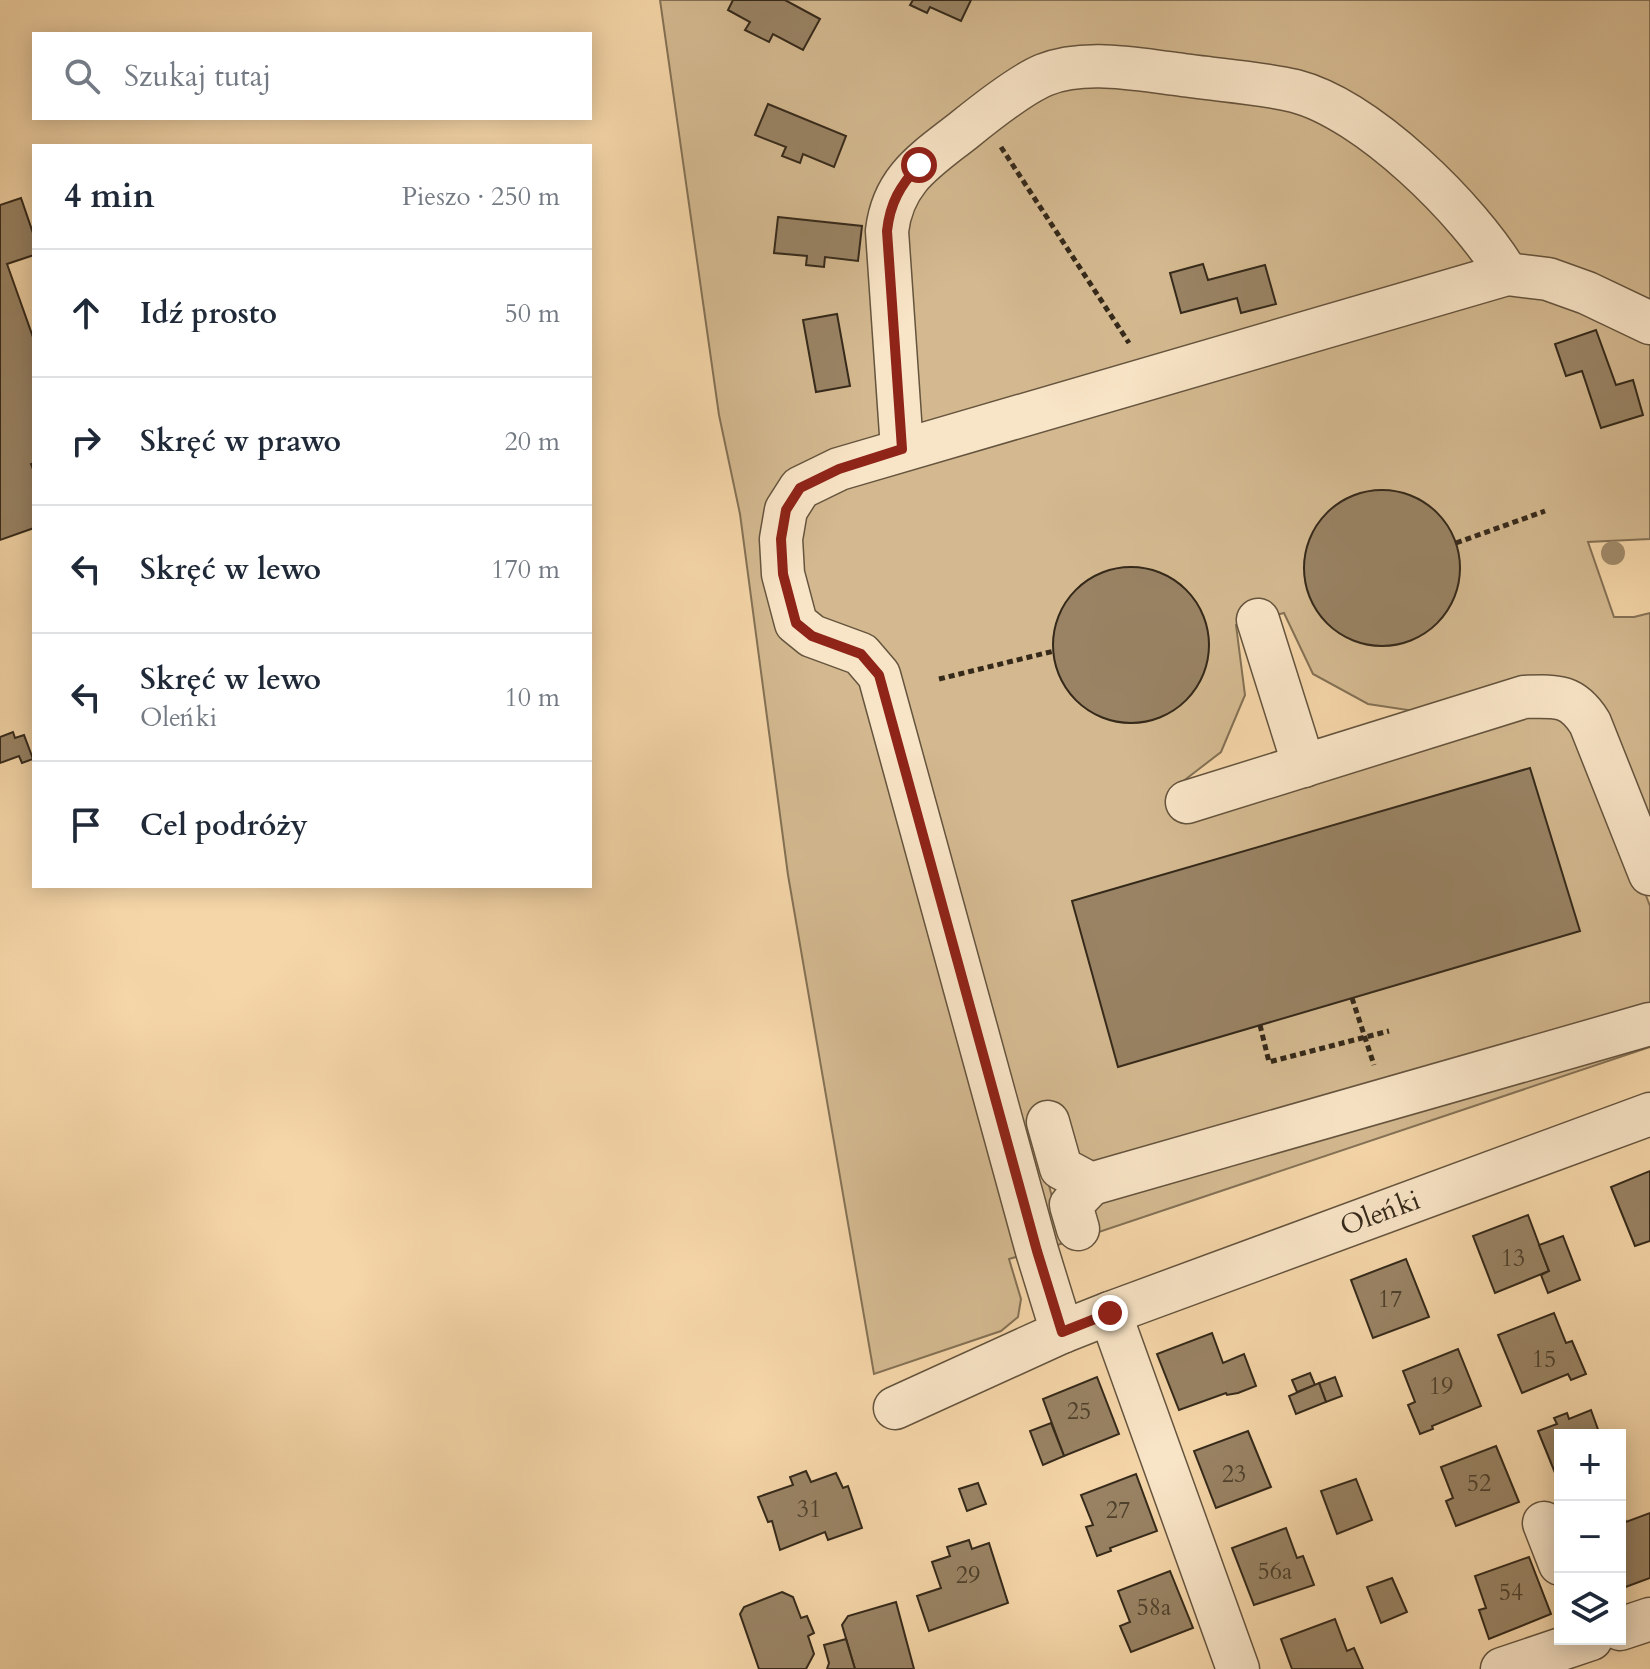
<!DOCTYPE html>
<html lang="pl">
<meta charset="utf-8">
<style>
:root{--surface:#fff;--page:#f2f2f3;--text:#1f2937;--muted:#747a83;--line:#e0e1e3}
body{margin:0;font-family:Cardo,serif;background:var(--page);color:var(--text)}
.controls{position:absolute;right:24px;bottom:24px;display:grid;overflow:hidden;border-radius:0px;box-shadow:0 4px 20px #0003}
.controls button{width:72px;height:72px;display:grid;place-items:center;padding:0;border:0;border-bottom:2px solid var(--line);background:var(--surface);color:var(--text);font:40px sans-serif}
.stop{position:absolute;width:24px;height:24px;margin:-18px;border:6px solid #8f2418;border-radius:50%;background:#fff}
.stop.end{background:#8f2418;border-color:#fff;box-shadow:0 2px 8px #0008}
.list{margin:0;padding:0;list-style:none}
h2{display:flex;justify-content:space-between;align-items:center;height:104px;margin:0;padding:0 32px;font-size:34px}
h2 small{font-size:26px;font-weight:400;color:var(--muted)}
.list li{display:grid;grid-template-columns:52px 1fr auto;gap:24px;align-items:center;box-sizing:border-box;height:128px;padding:0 32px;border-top:2px solid var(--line)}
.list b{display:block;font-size:30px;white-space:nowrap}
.list p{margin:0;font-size:26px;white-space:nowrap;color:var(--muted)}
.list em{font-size:26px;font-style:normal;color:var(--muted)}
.icon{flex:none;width:44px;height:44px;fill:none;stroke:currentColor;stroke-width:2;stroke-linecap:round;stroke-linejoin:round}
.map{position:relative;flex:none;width:1650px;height:1669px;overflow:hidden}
.search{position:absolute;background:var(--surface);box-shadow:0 4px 20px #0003;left:32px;top:32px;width:560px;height:88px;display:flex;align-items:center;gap:20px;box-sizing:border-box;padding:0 28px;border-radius:0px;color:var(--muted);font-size:30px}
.panel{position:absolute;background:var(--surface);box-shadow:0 4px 20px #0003;left:32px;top:144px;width:560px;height:744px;border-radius:0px}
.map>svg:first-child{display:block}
.green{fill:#d4b990;stroke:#847155;stroke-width:2}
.building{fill:#998364;stroke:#35291a;stroke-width:2}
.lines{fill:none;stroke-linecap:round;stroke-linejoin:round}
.minor-casing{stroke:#65543e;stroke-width:45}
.path{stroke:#35291a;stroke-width:5;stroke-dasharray:6 4;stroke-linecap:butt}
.minor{stroke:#f8e4c6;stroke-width:42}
.tree{fill:#a18b6a}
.route{stroke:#8f2418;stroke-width:10}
.labels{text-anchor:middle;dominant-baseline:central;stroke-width:6;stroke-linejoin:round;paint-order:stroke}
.number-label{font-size:24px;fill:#4e402c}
.street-label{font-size:28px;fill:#35291a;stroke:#f8e4c6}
</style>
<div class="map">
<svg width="1650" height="1669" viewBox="0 0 1650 1669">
<rect width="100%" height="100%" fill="#f5d6a8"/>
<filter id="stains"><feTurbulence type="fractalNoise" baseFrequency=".0025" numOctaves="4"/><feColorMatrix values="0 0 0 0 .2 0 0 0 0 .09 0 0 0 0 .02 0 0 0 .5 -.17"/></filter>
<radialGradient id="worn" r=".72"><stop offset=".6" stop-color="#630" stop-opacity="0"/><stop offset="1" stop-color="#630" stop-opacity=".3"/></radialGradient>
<g class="green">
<path d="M660,0H1650V539L1588,542L1614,617H1634L1650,613V856L1596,717L1585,702L1571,691L1541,684L1434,714L1368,704L1313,674L1284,613L1236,625L1245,695L1221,752L1173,789L1181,809L1528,707C1556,703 1575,712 1586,739L1650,906V1013L1096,1174C1065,1170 1062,1141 1054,1115L1032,1120L1064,1243L1009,1259L1021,1299L1018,1317L1001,1331L874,1374L788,875L740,514L719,415Z"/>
<polygon points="1650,1032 1650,1047 1087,1236 1096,1198"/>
</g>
<g class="building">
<polygon points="733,0 785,0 820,19 803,50 773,34 769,42 745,30 750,22 728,10"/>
<polygon points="913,0 971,0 961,21 930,7 927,13 910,5"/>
<polygon points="768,104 846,136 834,167 803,154 800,163 782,156 786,147 755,135"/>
<polygon points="21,198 34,236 34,255 7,264 34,340 34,463 31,464 34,472 34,528 0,540 0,205"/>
<polygon points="778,217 862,226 858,261 825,257 824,267 806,265 807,256 774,253"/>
<polygon points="1203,264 1208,280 1265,265 1276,304 1241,313 1237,298 1181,313 1170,273"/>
<polygon points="837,314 850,386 816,392 803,320"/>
<polygon points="1596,330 1616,385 1633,380 1643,415 1601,428 1582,371 1566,376 1555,344"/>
<circle cx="1382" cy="568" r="78"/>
<circle cx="1131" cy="645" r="78"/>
<polygon points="13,732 15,738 24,735 33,759 22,763 19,756 0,763 0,737"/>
<polygon points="1530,768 1580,931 1118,1067 1072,901"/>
<polygon points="1650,1171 1650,1241 1635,1246 1611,1187"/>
<polygon points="1528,1215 1549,1271 1495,1293 1473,1236"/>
<polygon points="1563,1236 1580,1280 1548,1293 1541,1275 1549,1271 1539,1245"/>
<polygon points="1406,1259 1429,1317 1373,1338 1351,1280"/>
<polygon points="1554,1313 1566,1343 1572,1341 1586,1374 1571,1380 1568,1374 1522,1393 1498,1335"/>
<polygon points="1212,1333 1223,1363 1244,1354 1256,1386 1238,1393 1227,1395 1226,1393 1179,1410 1157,1354"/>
<polygon points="1458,1349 1481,1406 1432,1426 1433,1429 1420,1434 1408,1405 1415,1402 1403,1371"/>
<polygon points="1310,1373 1315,1385 1297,1392 1292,1380"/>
<polygon points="1097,1377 1119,1434 1064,1456 1043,1399"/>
<polygon points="1335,1377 1342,1396 1326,1402 1319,1383"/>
<polygon points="1319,1383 1326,1402 1296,1414 1289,1396"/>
<polygon points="1591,1410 1600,1435 1560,1435 1560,1485 1538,1431 1557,1424 1554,1418 1567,1413 1569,1419"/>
<polygon points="1051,1423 1064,1456 1043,1465 1030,1431"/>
<polygon points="1248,1431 1271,1487 1216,1508 1194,1451"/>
<polygon points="1496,1446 1519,1502 1456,1526 1446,1501 1453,1498 1441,1467"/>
<polygon points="806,1471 811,1482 836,1473 843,1488 848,1486 862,1528 828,1540 825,1532 780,1550 772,1521 768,1522 758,1497 793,1485 790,1477"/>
<polygon points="1136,1474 1157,1531 1110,1548 1111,1551 1097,1556 1086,1527 1093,1525 1081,1495"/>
<polygon points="1356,1479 1372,1520 1337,1534 1321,1491"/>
<polygon points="978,1483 986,1504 967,1511 959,1489"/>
<polygon points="1623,1513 1626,1522 1650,1513 1650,1578 1620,1589 1620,1514"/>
<polygon points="1286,1528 1297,1558 1303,1556 1314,1585 1254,1605 1232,1548"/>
<polygon points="969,1540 972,1549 989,1543 1008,1603 929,1631 917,1596 941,1588 932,1562 950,1556 947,1547"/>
<polygon points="1529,1557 1551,1614 1489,1639 1479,1610 1486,1608 1475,1576"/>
<polygon points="1170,1571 1193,1628 1131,1652 1120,1626 1130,1622 1118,1591"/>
<polygon points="1392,1578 1407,1612 1381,1623 1367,1587"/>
<polygon points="782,1592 793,1597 801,1618 807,1616 814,1633 808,1636 814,1654 806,1669 759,1669 740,1614 744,1607"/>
<polygon points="896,1602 914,1669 855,1669 842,1625 848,1616"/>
<polygon points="1335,1619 1347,1651 1354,1648 1363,1669 1292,1669 1281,1639"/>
<polygon points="846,1639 855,1669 827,1669 829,1663 824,1645"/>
</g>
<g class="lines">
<g class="minor-casing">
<g id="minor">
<path d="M902,449L887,231C893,179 926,160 964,130C985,113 1020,85 1044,75C1084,59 1134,69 1176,74C1215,80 1257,82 1295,91C1368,110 1469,210 1507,274"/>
<polyline points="1258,620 1304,766"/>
<path d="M1187,802L1524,697C1556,696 1572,694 1590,723L1650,874"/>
<polyline points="1048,1122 1061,1168 1091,1184 1650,1024"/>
<polyline points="1078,1229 1071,1205 1091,1184"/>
<polyline points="1110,1313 1238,1669"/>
<polyline points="1062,1332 1037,1251 879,675 861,654 812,636 796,623 783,574 781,539 786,510 800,488 839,469 1507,274 1548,279 1587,293 1650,323"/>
<polyline points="895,1408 1062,1332 1110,1313 1650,1114"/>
<polyline points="1544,1523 1560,1564"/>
<polyline points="1620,1629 1650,1619"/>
<polyline points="1502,1669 1591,1639"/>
</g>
</g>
<g class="path">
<polyline points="1001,147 1129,343"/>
<polyline points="1456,543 1545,511"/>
<polyline points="939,679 1054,651"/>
<polyline points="1352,998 1374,1065"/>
<polyline points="1260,1025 1269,1062 1389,1031"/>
</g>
<use href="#minor" class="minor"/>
</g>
<circle class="tree" cx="1613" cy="553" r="12"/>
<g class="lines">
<path class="route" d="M919,165C900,186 890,203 887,231L902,449L839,469L800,488L786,510L781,539L783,574L796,623L812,636L861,654L879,675L1037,1251L1062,1332L1110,1313"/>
</g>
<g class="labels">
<g class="number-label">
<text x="1513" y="1258">13</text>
<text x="1390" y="1299">17</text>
<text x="1544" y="1359">15</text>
<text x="1441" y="1386">19</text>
<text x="1079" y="1411">25</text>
<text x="1234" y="1474">23</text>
<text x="1479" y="1483">52</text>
<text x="809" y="1509">31</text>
<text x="1118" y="1510">27</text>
<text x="1275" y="1571">56a</text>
<text x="968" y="1575">29</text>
<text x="1511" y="1592">54</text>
<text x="1154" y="1607">58a</text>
</g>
<g class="street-label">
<text transform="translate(1380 1213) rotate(-20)">Oleńki</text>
</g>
</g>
<rect width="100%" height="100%" filter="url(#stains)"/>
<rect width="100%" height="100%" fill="url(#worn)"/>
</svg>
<div class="controls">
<button>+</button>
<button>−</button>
<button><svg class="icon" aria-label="layers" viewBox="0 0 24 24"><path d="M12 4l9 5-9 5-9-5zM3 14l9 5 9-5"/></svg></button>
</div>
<div class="stop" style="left:919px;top:165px"></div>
<div class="stop end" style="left:1110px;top:1313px"></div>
<div class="search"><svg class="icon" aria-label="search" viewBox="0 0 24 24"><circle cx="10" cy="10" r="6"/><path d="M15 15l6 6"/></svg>Szukaj tutaj</div>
<section class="panel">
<h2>4 min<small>Pieszo · 250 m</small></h2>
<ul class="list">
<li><svg class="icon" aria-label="ahead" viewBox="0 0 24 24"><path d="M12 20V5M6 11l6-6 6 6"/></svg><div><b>Idź prosto</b></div><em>50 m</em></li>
<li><svg class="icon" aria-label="right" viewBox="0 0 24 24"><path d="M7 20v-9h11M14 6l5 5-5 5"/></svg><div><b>Skręć w prawo</b></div><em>20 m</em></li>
<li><svg class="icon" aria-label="left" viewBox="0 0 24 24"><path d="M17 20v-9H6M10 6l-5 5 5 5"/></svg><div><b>Skręć w lewo</b></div><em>170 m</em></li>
<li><svg class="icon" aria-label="left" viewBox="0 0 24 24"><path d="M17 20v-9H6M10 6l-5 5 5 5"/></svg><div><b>Skręć w lewo</b><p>Oleńki</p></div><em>10 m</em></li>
<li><svg class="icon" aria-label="arrive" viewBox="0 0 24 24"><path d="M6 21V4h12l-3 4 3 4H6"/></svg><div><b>Cel podróży</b></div></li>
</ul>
</section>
</div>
